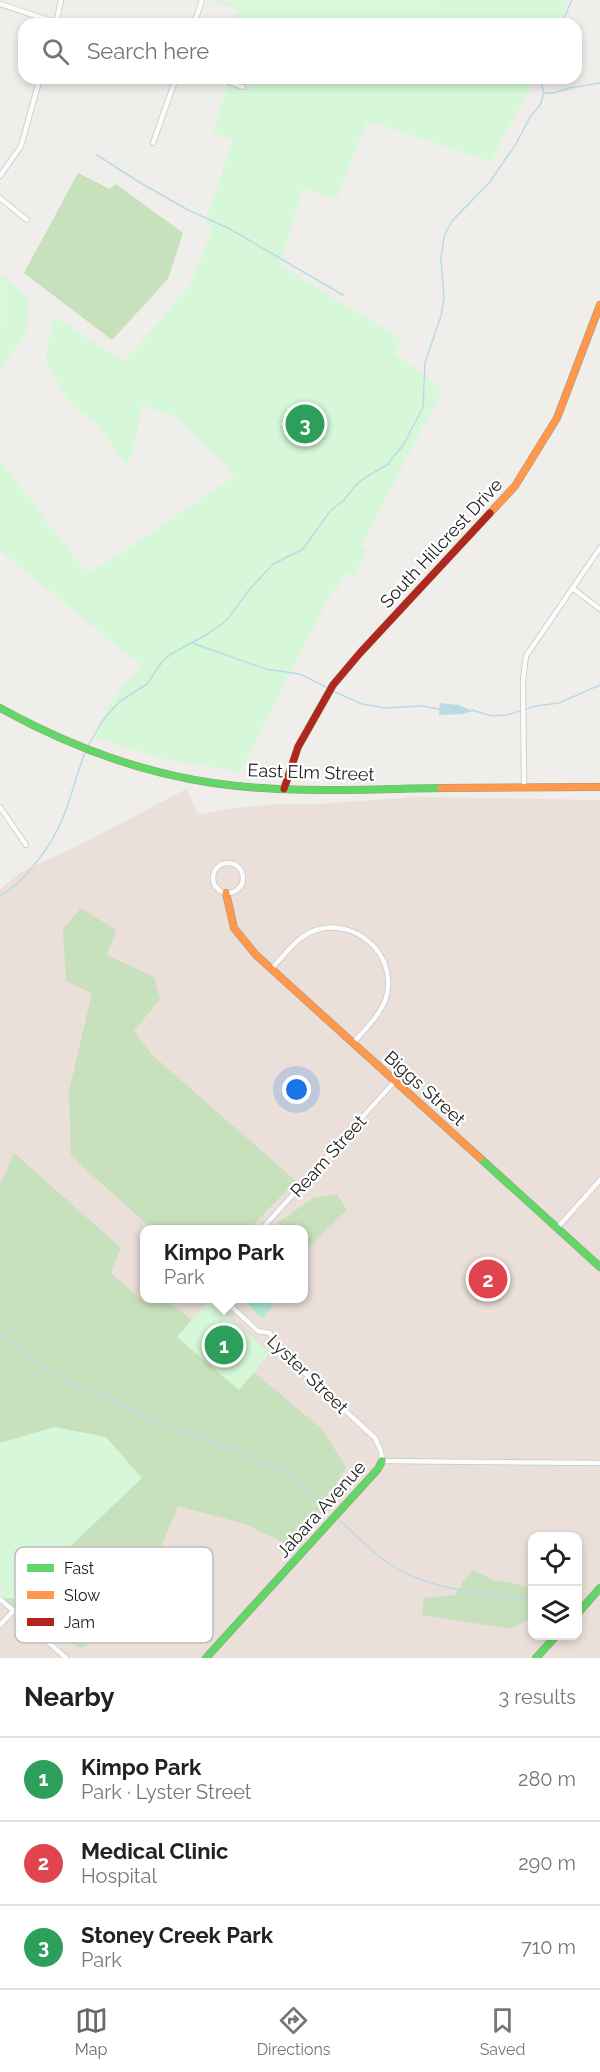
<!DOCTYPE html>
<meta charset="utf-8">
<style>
:root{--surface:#fff;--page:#f2f2f2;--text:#222;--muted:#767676;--line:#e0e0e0;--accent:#696967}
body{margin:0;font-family:Raleway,sans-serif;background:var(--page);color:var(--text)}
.controls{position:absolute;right:18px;bottom:18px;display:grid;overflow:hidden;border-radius:12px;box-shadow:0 3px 9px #0003}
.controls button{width:54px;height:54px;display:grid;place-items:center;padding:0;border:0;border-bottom:2px solid var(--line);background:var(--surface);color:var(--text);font:30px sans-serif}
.you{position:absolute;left:297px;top:1090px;width:21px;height:21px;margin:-15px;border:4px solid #fff;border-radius:50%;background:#1a73e8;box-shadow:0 0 0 9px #1a73e833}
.badge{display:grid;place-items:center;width:39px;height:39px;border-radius:50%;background:var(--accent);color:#fff;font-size:20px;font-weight:700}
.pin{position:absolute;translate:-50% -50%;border:3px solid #fff;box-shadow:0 2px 6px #0006}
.popup{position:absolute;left:140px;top:1225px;width:168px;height:78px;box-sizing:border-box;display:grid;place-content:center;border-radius:12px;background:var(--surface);filter:drop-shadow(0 2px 4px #0005);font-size:20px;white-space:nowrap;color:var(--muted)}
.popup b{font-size:22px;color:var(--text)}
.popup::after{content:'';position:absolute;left:50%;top:100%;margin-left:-12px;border:12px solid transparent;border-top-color:var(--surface)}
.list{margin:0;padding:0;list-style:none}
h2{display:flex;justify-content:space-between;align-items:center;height:78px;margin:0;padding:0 24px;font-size:26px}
h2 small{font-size:20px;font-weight:400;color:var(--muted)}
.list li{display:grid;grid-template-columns:39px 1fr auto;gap:18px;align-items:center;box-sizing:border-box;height:84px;padding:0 24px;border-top:2px solid var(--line)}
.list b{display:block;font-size:22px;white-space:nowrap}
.list p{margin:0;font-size:20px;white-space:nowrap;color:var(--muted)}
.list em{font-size:20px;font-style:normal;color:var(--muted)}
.icon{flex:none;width:33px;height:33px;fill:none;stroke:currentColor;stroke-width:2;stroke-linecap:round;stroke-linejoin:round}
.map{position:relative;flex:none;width:600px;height:1658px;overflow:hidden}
.search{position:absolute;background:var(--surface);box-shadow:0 3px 9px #0003;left:18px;right:18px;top:18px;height:66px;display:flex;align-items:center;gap:15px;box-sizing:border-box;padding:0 21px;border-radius:18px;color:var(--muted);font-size:22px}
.sheet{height:330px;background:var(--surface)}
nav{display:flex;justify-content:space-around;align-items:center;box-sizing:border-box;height:84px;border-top:2px solid var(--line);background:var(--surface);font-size:16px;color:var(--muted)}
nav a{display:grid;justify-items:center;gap:3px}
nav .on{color:var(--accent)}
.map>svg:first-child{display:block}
.military{fill:#eadfd9;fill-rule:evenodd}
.forest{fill:#c8e1bd}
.park{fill:#d6f7d8}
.pitch{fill:#b1ebd5}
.water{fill:#badbe6}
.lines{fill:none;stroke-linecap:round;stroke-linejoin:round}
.stream{stroke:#badbe6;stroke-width:1.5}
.street-casing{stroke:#c8c8c6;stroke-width:6}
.fast-casing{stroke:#989b80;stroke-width:8}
.slow-casing{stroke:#989b80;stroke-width:8}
.jam-casing{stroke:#989b80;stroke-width:8}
.street{stroke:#fdfcfc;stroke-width:4.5}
.fast{stroke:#63d668;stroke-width:7}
.slow{stroke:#ff974d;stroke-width:7}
.jam{stroke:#b3261e;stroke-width:7}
.labels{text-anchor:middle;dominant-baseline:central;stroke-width:4.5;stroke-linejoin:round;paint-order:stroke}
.street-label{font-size:18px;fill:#212121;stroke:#fff}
.key{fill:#fff;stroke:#bcbcbc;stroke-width:1.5}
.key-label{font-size:16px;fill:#212121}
</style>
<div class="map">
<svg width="600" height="1658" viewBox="0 0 600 1658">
<rect width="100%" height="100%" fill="#efeeea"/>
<path class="military" d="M186,789L198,815L226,809L278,804H319L419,797L600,800V1658H0V889L21,872L88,841ZM144,1230H304V1298H144ZM532,1536H578V1636H532Z"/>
<g class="forest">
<polygon points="78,173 110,189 116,184 183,233 168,279 112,340 24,273"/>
<polygon points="81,908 116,930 107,955 154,977 160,999 134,1031 151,1054 296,1181 249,1229 152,1229 71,1156 69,1091 92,993 66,981 63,929"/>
<polygon points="14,1153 121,1248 111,1273 145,1303 166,1299 322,1429 346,1467 299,1550 245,1524 178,1506 135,1609 82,1649 0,1600 0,1185"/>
<polygon points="337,1194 347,1210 304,1252 304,1230 279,1229 275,1225 313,1198"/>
<polygon points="473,1570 493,1580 518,1584 532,1590 532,1614 527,1620 511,1629 422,1615 424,1598 456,1595 463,1581"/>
</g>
<g class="park">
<polygon points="568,0 560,24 234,24 238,10 212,1"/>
<path d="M230,78H534L523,102L503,136L492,162L367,121L336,199L303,188L280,265L402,340L394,353L443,389L361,546L367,550L353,576L347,572L335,592L332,591L240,772L160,758L95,738L110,701L142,666L0,551V460L75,558L88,572L113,559L234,477L220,458L208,448L177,417L142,405L133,452L127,464C112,452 107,433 93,419C88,415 81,414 77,409C63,396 55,377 45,361L54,316L124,361L161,320L192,281L213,227L205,223L233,140L212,133Z"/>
<polygon points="1,273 30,300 25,336 0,368"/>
<polygon points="209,1300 270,1353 239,1390 177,1337"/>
<polygon points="54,1427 106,1437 142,1478 16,1598 0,1599 0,1443"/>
</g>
<polygon class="pitch" points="242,1299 266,1299 273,1306 262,1318"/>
<polygon class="water" points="440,703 459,705 473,711 462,714 439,715"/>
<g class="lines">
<g class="stream">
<polyline points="561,24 572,0"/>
<polyline points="545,93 554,93 569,88 600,83"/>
<polyline points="97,155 139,182 188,210 230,229 343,295"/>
<polyline points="192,643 266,669 300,674 326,687"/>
<polyline points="335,692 362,704 385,708 420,706 440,709"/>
<polyline points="472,710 492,716 507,715 536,706 559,703 600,685"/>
<polyline points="88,746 103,720 119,702 147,684 162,662 171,654 206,635 226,621 249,590 273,564 303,549 330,511 343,501 356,485 366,477 387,465 404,444 423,407 425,363 441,316 444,299 441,259 444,236 452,221 489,183 516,144 530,117 540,105 544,93 540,78"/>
<path d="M0,896C25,882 51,846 62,820C71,799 76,775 85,753"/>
<polyline points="0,1333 47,1370 86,1390 161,1422 283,1470 304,1487 327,1509"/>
<path d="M339,1520C356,1535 372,1552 391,1565C431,1592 486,1592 532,1601"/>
</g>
<g class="street-casing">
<g id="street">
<polyline points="0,4 60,24"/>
<polyline points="56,24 61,0"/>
<polyline points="194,24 202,0"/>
<polyline points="218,78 243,87"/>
<polyline points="153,143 176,78"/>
<polyline points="0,176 21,146 40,78"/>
<polyline points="0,198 27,220"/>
<polyline points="572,588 600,609"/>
<polyline points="524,787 523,680 526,656 600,548"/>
<polyline points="0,807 26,845"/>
<circle cx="228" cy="878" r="15"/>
<path d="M271,969C284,956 297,936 316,930C355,918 396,953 387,994C383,1013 365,1029 353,1043"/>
<polyline points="558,1227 600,1180"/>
<polyline points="261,1230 394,1082"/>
<polyline points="222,1298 258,1331 270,1333 275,1346 375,1438 381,1451 382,1461 600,1463"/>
<polyline points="0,1599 66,1658"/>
<polyline points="0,1625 14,1610"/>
</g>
</g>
<g class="fast-casing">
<g id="fast">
<path d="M0,708C67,745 138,772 213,783C288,794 365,789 441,788"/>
<polyline points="480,1158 600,1267"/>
<polyline points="578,1613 600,1588"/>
<polyline points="206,1658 378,1469 382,1461"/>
<polyline points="536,1658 556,1636"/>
</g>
</g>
<g class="slow-casing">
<g id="slow">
<polyline points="490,513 515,486 557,418 600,305"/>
<polyline points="441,788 600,787"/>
<polyline points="226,893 234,928 256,955 480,1158"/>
</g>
</g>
<g class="jam-casing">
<polyline id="jam" points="284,789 298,747 333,685 360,653 490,513"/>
</g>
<use href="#street" class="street"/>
<use href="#fast" class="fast"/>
<use href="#slow" class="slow"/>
<use href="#jam" class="jam"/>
</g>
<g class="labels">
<g class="street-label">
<text transform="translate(441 543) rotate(-47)">South Hillcrest Drive</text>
<text transform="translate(311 772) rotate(2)">East Elm Street</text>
<text transform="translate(425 1088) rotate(42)">Biggs Street</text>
<text transform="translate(328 1156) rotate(-48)">Ream Street</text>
<text transform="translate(308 1374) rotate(44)">Lyster Street</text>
<text transform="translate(321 1509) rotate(-48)">Jabara Avenue</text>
</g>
</g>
<rect x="15" y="1547" width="198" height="96" rx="9" class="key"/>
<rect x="27" y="1564" width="27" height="8" fill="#63d668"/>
<rect x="27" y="1591" width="27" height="8" fill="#ff974d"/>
<rect x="27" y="1618" width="27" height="8" fill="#b3261e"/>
<g class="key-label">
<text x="64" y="1574">Fast</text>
<text x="64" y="1601">Slow</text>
<text x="64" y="1628">Jam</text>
</g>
</svg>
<div class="controls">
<button><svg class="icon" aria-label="locate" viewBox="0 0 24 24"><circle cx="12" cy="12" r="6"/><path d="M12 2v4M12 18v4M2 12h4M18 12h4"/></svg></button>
<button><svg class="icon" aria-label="layers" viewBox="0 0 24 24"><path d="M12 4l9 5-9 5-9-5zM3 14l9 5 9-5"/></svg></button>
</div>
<div class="you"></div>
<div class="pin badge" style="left:224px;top:1345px;background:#2e9e5b">1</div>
<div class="popup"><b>Kimpo Park</b>Park</div>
<div class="pin badge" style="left:488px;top:1279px;background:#e0444e">2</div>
<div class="pin badge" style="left:305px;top:424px;background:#2e9e5b">3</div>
<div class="search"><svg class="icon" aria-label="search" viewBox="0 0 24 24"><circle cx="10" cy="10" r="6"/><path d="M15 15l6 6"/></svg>Search here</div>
</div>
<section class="sheet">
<h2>Nearby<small>3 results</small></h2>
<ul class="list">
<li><span class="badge" style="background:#2e9e5b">1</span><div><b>Kimpo Park</b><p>Park · Lyster Street</p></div><em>280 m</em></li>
<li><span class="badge" style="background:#e0444e">2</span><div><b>Medical Clinic</b><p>Hospital</p></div><em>290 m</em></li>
<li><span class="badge" style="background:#2e9e5b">3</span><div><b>Stoney Creek Park</b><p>Park</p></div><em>710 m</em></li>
</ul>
</section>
<nav>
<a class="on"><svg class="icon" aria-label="map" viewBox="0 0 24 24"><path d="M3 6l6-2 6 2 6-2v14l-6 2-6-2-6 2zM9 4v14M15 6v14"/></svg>Map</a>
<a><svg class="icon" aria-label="directions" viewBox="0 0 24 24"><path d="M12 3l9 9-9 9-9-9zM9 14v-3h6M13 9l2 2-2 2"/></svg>Directions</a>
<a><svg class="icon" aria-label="saved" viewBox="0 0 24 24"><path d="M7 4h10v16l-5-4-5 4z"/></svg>Saved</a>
</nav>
